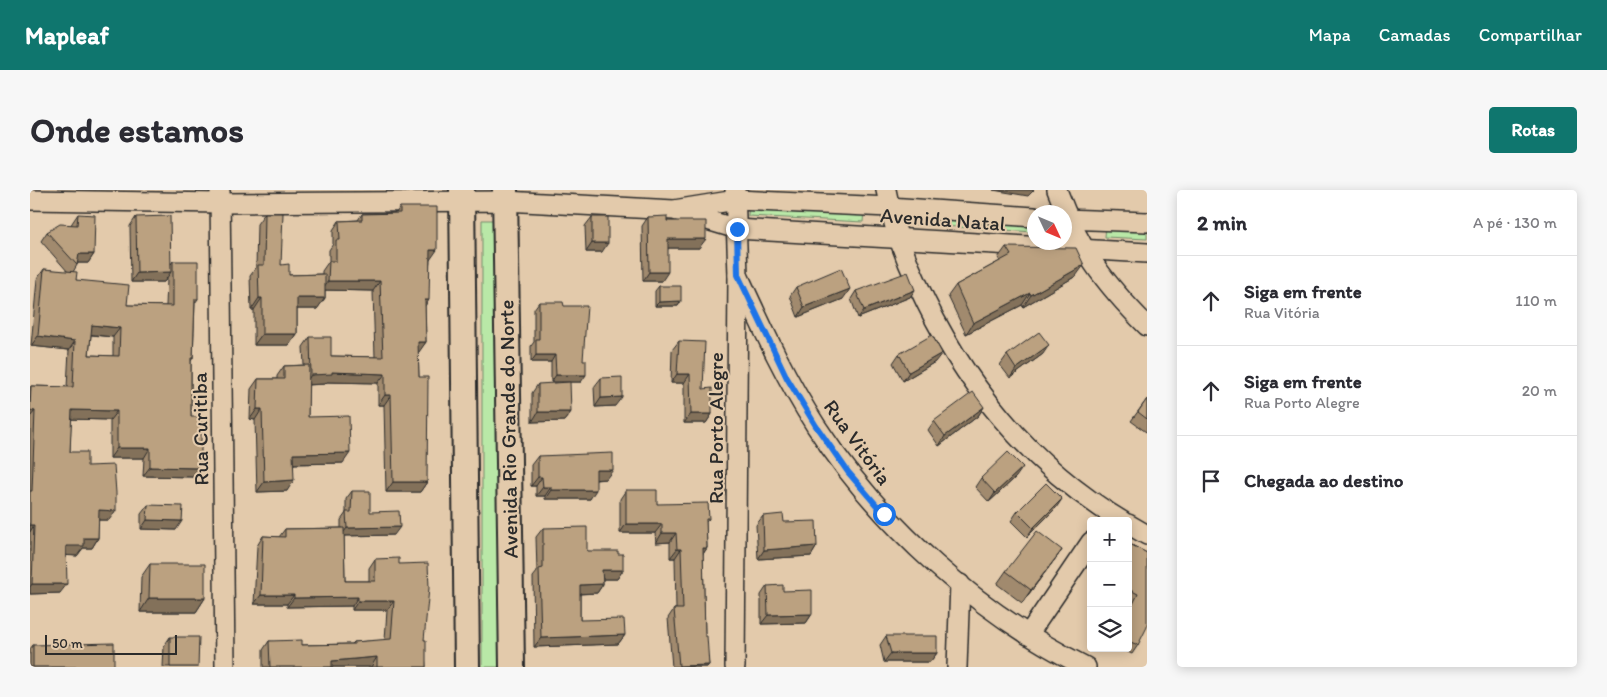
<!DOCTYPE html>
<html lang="pt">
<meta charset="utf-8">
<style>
:root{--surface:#fff;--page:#f7f7f7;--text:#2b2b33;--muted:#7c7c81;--line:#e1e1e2;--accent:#0f766e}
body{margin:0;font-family:Itim,sans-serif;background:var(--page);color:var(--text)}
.controls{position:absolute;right:15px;bottom:15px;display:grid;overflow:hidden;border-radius:5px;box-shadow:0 2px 12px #0003}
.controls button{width:45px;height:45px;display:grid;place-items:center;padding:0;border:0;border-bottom:1px solid var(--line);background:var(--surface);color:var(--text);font:25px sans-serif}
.compass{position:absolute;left:997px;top:15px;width:45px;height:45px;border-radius:50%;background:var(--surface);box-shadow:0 2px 12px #0003;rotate:134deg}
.scale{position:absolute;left:15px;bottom:12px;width:132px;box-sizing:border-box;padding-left:5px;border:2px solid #2b2b2b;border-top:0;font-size:14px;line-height:18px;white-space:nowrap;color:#2b2b2b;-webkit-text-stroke:4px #e3caab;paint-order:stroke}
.stop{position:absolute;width:15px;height:15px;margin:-11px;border:4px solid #1a73e8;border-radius:50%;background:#fff}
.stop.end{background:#1a73e8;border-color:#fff;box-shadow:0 1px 5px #0008}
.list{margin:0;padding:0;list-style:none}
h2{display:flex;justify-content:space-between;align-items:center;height:65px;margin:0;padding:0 20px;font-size:21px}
h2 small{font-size:16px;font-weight:400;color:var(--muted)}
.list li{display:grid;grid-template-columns:32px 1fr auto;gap:15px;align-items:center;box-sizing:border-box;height:90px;padding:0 20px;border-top:1px solid var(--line)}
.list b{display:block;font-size:19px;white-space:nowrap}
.list p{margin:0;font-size:16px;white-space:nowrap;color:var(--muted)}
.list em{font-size:16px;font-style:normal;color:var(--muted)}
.icon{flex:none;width:28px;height:28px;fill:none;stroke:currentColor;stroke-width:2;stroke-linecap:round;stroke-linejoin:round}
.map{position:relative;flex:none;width:1117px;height:477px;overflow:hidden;border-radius:5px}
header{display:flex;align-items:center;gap:30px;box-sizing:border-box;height:70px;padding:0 25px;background:var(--accent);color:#fff}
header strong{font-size:24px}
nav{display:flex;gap:28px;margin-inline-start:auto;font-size:18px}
.intro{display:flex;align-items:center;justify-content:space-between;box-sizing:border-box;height:120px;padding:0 30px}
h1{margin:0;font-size:35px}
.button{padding:12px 22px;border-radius:5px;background:var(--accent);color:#fff;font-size:18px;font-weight:700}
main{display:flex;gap:30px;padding:0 30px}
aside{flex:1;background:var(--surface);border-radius:5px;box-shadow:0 2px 12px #0003}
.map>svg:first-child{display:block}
.grass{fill:#b9e8a7;stroke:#728a69}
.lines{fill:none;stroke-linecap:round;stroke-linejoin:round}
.minor-casing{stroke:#2b2b2b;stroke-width:22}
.major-casing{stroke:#2b2b2b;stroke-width:28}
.minor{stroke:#e3caab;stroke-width:19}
.major{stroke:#e3caab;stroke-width:24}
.wall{fill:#a18a6e;stroke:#2b2b2b;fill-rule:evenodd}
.shaded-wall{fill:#83715a;stroke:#2b2b2b}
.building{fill:#bba180;stroke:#2b2b2b;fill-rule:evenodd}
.route{stroke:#1a73e8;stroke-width:6}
.labels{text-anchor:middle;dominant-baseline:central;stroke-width:4;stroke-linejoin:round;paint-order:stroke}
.street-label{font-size:21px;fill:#2b2b2b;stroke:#e3caab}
</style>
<header>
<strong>Mapleaf</strong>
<nav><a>Mapa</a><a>Camadas</a><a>Compartilhar</a></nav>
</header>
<div class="intro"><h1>Onde estamos</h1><a class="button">Rotas</a></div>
<main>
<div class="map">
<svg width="1117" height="477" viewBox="0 0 1117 477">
<rect width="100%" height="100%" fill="#e3caab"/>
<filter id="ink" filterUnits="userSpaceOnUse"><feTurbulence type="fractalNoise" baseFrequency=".02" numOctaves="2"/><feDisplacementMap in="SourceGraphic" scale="10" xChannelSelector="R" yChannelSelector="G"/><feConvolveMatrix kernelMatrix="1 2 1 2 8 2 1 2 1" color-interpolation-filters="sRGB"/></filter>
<g filter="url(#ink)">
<g class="grass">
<polygon points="719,15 834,20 833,32 718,26"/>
<polygon points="882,23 1004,30 1004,42 881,34"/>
<polygon points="452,30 468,30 469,477 452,477"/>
<polygon points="1076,35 1117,37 1117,49 1075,47"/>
</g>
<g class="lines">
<g class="minor-casing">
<g id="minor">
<polyline points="705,0 708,85 705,477"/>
<path d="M856,0C862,33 873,63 887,93C931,191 1000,276 1092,331"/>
<path d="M1027,0C1049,59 1073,92 1117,136"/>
<polyline points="190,1 195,477"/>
<polyline points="0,10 190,13 475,11 644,20 706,10 859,17 1004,27"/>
<polyline points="647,21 707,39 1117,63"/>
<polyline points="1034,29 1117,32"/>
<path d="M708,85C732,137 755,188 786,236C851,336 949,424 1056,477"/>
<polyline points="1098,334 1117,345"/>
<polyline points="998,445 1061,352"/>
<polyline points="927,477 930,394"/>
</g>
</g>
<g class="major-casing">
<g id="major">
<polyline points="432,0 437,477"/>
<polyline points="475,0 482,477"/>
</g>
</g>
<use href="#minor" class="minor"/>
<use href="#major" class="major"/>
</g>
<g class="wall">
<polygon points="370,17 400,70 395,116 396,152 388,162 389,187 397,292 390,302 356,302 354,215 348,215 348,193 297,192 295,194 278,195 278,227 313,273 264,274 257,301 227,302 225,230 220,229 221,199 228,189 247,189 247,186 254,176 274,175 273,157 280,147 301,166 345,167 343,101 295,100 295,108 287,119 267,119 267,144 259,155 224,155 224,120 221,120 220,86 226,78 227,34 235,23 251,75 259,85 292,84 292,81 299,71 299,60 303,54 303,40 309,31 328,30 332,24 366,23"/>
<path d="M48,24L64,64L58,73H48L47,75L43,82L46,90L97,115L136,116L137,89L134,92H101L100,36L106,27L141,74L143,71L168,109L165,113L163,168L161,171V227L171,278L164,287L113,286L114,268H80V230L41,229L40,262L57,276L79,330H68V348L62,358H53L47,366L36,365L30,403L0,404V198L1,196L37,197L39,160L1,156L7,89L14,79L38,82L11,51L17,42L41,35L42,33ZM61,145L83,147V166L59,165Z"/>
<polygon points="562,27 572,62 556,62 555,36"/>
<polygon points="618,27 637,31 669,58 638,58 632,91 613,91 612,36"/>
<polygon points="976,57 1046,86 993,117 992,115 936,144 918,106 926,95 970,71 968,68"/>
<polygon points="629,96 651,111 648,116 625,116 625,101"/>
<polygon points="766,97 813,109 768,127 760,106"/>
<polygon points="826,101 880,107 828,128 821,109"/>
<polygon points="509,112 551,192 521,192 521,172 501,172 501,156 504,152 504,119"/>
<polygon points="649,151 673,199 682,224 676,233 654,233 654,193 641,193 642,160"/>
<polygon points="869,164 905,172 873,191 863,173"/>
<polygon points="1013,164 980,188 970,175 977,165"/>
<polygon points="571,188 585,216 565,217 564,197"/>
<polygon points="508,194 541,222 534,231 502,232 502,203"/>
<polygon points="1117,209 1117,241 1116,242 1101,231"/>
<polygon points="954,217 948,226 909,256 898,240 904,231"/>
<polygon points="508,266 576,289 566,290 560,309 515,309 515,306 506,306 506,296 501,296 501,275"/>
<polygon points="986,287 959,312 945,297 951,288"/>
<polygon points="596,300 627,314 679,329 676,332 677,358 673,364 675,446 679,475 677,477 642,477 638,428 644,419 646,419 645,368 640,368 640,352 626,353 625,343 590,343 590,309"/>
<polygon points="322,301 340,322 364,345 314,346 315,391 339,391 339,378 345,369 369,374 394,450 396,477 233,477 233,460 239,451 272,455 322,454 324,452 355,450 357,420 322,420 322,416 257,417 257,414 224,414 227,356 233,346 249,347 255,339 311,338 311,330 316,323 316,309"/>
<polygon points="118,315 146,340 111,339 111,324"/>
<polygon points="1026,318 997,347 981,331 987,322"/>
<polygon points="733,326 754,332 787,356 781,366 728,369 726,335"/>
<polygon points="513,338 557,361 588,364 593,380 587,389 573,389 573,394 567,403 550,404 550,430 595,445 588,454 504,457 503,387 507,382 506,347"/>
<polygon points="1098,353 1117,363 1108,455 1102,464 1089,458 1098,458 1098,419 1101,413 1098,411"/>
<polygon points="1032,360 992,413 967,394 976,381"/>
<polygon points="120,374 175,408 166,422 110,422 111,387"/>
<polygon points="737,396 753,401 782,424 776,433 731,434 731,405"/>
<polygon points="856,446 907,463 900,472 854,472 850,455"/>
<polygon points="140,447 168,477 133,477 134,456"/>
<polygon points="3,455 84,477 0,477 0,459"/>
</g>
<g class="shaded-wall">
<polygon points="963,0 1004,0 998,6"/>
<polygon points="638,49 676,49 669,58 631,58"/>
<polygon points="562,53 578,53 572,62 556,62"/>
<polygon points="400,60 407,60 400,70 393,70"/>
<polygon points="49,64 64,64 58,73 45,73"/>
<polygon points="1054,75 1046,86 993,117 1001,105"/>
<polygon points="141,82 134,92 101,92 107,83"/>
<polygon points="619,82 638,82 632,91 613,91"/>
<polygon points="298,91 350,91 343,101 292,100"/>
<polygon points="820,99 813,109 768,127 774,117"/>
<polygon points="885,100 880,107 828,128 834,120"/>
<polygon points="1000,103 992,115 936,144 943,133"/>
<polygon points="229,108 232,108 224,120 221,120"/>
<polygon points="267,108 295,108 287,119 259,119"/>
<polygon points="395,110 399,110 393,119"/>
<polygon points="651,111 648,116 625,116 629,112"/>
<polygon points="62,135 90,138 83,147 56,144"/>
<polygon points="232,144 267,144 259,155 224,155"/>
<polygon points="8,146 45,151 39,160 1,156"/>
<polygon points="388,152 396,152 389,162 381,162"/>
<polygon points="1019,155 1013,164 980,188 986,179"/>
<polygon points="912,163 905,172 873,191 879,182"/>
<polygon points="506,165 525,165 521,172 501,172"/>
<polygon points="302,182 355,184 348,193 297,192 295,194 274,195 281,185"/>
<polygon points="647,184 660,184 654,193 641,193"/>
<polygon points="526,185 556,185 551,192 521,192"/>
<polygon points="355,205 361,205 354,215 348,215"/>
<polygon points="592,207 585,216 565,217 571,208"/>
<polygon points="954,217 948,226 909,256 915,246"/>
<polygon points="227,219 232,219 225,230 220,229"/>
<polygon points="42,220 87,221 80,230 35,229"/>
<polygon points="0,221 5,221 0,227"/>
<polygon points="508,222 541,222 534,231 502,232"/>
<polygon points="661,224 682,224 676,233 654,233"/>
<polygon points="87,258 120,258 114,268 80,268"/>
<polygon points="320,263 313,273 256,274 263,264"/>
<polygon points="120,277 171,278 164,287 113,286"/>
<polygon points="993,277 986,287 959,312 965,303"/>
<polygon points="566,280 583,280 576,289 560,290"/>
<polygon points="508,287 512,287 506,296 501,296"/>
<polygon points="264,290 257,301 227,302 234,292"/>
<polygon points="363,292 397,292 390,302 356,302"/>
<polygon points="513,297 521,297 515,306 506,306"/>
<polygon points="521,300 566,300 560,309 515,309"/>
<polygon points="1032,309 1026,318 997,347 1003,338"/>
<polygon points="69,320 86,321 79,330 62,330"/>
<polygon points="117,330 152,331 146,340 111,339"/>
<polygon points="596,334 632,334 625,343 590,343"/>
<polygon points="0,335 4,335 0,342"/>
<polygon points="370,337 364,345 311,346 317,338"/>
<polygon points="632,343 646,343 640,352 626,353"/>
<polygon points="54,348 68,348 62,358 53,358 47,366 30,365 36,356"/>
<polygon points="787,356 781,366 728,369 734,360"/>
<polygon points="673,358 677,358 671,367"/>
<polygon points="647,359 651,359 645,368 640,368"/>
<polygon points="1032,360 1022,373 992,413 1001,400"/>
<polygon points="572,380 593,380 587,389 566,389"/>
<polygon points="2,394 37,394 30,403 0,404 0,397"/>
<polygon points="573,394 567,403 544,404 550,395"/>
<polygon points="231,405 264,405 257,414 224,414"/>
<polygon points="328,407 322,416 257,417 264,408"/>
<polygon points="119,408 175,408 166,422 110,422"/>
<polygon points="328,411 364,411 357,420 322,420"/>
<polygon points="782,424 776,433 731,434 738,425"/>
<polygon points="595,445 588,454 504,457 511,448"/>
<polygon points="861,463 907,463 900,472 854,472"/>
<polygon points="347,467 341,477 298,477 302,471"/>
<polygon points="679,475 677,477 648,477 649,476"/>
</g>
<g class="building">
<polygon points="370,17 407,17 407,60 400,60 399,110 395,110 396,152 388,152 389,187 398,187 397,292 363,292 361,205 355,205 355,184 302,182 302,184 281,185 280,147 301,147 301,166 353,167 350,91 298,91 299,71 306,71 306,50 310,50 309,31 332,30 332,24 370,23"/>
<polygon points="235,23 253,23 251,75 259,74 259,85 295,84 295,108 267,108 267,144 232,144 232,108 229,108 228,75 234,75"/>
<polygon points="48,24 65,25 64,64 49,64 47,75 17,42 30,34 47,35"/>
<polygon points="140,26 141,82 107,83 106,27"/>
<polygon points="637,26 637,31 676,31 676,49 638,49 638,82 619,82 618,27"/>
<rect x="562" y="27" width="16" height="26"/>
<polygon points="976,57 1046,58 1054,75 1001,105 1000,103 943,133 926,95 981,65"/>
<path d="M143,71H168V109H165L163,168H161V227H171V278L120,277V258H87V221L42,220L40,262H57V276L84,275L86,303V321L69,320L68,348H54V356H36L37,394H2L4,335H0V301H2L5,221L0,220L1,196L43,197L45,151L8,146L14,79L47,82L46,90L99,95L97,115L143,116ZM62,135L90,138L89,166L59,165Z"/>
<polygon points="811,78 820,99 774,117 766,97"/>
<polygon points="878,82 885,100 834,120 826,101"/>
<polygon points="629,96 651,96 651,111 629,112"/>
<polygon points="509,112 533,112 534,116 557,116 553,170 556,170 556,185 526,185 525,165 506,165 506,149 509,149"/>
<polygon points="1009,142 1019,155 986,179 977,165"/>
<polygon points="902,145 912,163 879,182 869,164"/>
<polygon points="649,151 675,152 673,199 682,198 682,224 661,224 660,184 647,184"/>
<polygon points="279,175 278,227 319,226 320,263 263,264 264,290 234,292 232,219 227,219 228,189 254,189 254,176"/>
<polygon points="592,187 592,207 571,208 571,188"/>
<polygon points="540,192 541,222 508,222 508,194"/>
<polygon points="943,202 954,217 915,246 904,231"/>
<polygon points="1117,209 1117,229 1108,222"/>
<polygon points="978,262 993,277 965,303 951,288"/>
<polygon points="583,263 583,280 566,280 566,300 521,300 521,297 513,297 512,287 508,287 508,266"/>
<polygon points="1016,293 1032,309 1003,338 987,322"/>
<polygon points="596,300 627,300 627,314 678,313 679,329 676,329 677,358 673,358 675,446 677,446 679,475 649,476 644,419 653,419 651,359 647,359 646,343 632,343 632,334 596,334"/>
<polygon points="322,301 340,301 340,322 369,321 370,337 317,338 316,322 321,322"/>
<polygon points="118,315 153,316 152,331 117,330"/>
<polygon points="753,324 754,332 786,331 787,356 734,360 733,326"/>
<polygon points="557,337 557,361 588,361 588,364 593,364 593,380 572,380 573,394 550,395 550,430 594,429 595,445 511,448 509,379 513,378 513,338"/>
<polygon points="314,338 315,391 345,391 345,369 369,368 369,374 398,373 399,398 394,450 396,450 396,477 347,477 347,467 302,471 302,477 240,477 239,451 272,450 272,455 324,454 324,452 361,449 364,411 328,411 328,407 264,408 264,405 231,405 233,346 255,347 255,339"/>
<polygon points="1007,341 1032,360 1001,400 976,381"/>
<polygon points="1098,353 1117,363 1117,437 1108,455 1098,451 1098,424 1108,404 1098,399"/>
<polygon points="120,374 175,374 175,408 119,408"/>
<polygon points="753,395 753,401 782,400 782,424 738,425 737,396"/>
<polygon points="856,446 907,446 907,463 861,463"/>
<polygon points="140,447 169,447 168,477 140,477"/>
<polygon points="84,453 84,477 3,477 3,455"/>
</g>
</g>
<g class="lines" filter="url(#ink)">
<polyline class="route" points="707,39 708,85 757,188 786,236 818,282 854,324"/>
</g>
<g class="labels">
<g class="street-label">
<text transform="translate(913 29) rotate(4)">Avenida Natal</text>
<text transform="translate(685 238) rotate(-90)">Rua Porto Alegre</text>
<text transform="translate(170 239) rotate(-91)">Rua Curitiba</text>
<text transform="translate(478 239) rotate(-91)">Avenida Rio Grande do Norte</text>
<text transform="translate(828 252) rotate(54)">Rua Vitória</text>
</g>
</g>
</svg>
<div class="controls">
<button>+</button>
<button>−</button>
<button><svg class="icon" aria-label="layers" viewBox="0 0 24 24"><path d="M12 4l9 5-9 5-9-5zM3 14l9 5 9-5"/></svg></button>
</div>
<svg class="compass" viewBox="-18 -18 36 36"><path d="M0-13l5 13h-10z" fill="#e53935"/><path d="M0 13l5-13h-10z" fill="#7c7c81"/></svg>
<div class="scale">50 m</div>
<div class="stop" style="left:854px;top:324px"></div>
<div class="stop end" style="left:707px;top:39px"></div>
</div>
<aside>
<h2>2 min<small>A pé · 130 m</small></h2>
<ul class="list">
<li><svg class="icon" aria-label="ahead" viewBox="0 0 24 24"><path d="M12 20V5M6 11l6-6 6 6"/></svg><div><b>Siga em frente</b><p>Rua Vitória</p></div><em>110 m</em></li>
<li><svg class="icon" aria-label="ahead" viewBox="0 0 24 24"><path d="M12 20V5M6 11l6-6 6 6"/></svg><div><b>Siga em frente</b><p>Rua Porto Alegre</p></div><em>20 m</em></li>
<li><svg class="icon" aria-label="arrive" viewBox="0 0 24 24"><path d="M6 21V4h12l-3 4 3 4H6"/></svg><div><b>Chegada ao destino</b></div></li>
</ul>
</aside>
</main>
